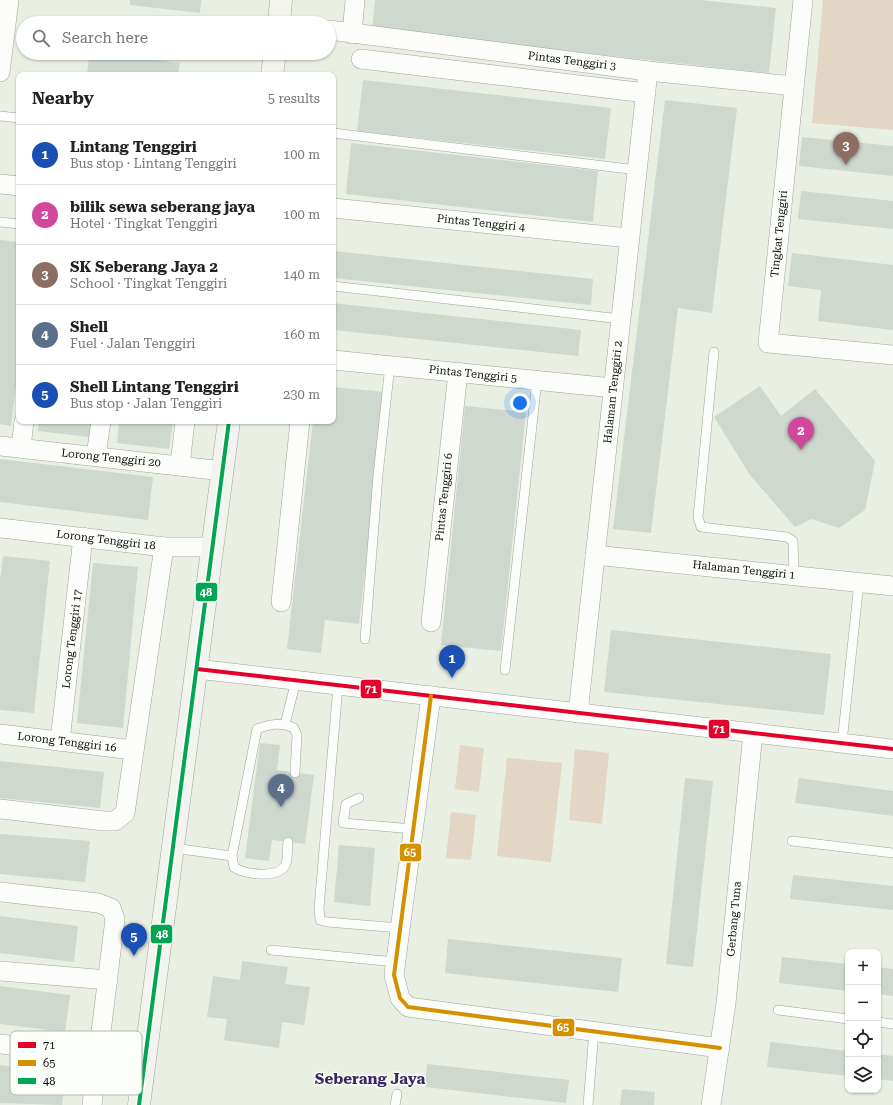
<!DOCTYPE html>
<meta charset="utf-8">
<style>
:root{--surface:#fff;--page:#f2f2f2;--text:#222;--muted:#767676;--line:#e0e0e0;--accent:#595e55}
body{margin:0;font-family:"Roboto Serif",serif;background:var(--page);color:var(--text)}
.controls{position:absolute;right:12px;bottom:12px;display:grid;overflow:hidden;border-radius:8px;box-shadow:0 1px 3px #0004}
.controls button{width:36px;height:36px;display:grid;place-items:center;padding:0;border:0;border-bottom:1px solid var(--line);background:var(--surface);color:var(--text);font:20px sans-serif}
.you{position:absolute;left:520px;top:403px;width:14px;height:14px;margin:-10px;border:3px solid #fff;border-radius:50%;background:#1a73e8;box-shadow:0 0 0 6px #1a73e833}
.badge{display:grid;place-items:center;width:26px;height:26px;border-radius:50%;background:var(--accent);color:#fff;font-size:13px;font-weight:700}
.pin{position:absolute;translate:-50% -33px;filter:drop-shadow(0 1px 2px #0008)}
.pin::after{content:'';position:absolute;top:21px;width:14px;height:12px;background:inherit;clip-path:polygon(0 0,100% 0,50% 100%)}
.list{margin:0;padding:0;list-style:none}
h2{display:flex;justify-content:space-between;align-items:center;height:52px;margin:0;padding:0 16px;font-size:17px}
h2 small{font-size:13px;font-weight:400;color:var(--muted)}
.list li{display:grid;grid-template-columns:26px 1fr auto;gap:12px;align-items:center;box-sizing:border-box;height:60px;padding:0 16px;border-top:1px solid var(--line)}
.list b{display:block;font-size:15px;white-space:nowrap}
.list p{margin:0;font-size:13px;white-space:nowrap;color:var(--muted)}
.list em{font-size:13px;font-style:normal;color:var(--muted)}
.icon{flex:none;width:22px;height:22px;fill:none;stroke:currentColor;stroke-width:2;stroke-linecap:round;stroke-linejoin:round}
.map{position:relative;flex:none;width:893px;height:1105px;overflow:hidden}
.search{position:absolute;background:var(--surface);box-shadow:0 1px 3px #0004;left:16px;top:16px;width:320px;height:44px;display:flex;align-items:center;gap:10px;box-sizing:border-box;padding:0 14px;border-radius:22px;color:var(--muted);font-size:15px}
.panel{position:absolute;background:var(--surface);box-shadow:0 1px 3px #0004;left:16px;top:72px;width:320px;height:352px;border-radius:8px}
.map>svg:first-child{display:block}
.green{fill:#e2d6c4}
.building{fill:#ced8cf}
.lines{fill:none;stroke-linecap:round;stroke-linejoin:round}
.lane-casing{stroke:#9fa49b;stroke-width:10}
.street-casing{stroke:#9fa49b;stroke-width:20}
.secondary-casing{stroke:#9fa49b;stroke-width:23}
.lane{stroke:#fcfdfb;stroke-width:9}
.street{stroke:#fcfdfb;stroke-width:19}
.secondary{stroke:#f4f4ef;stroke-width:22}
.bus-1-casing{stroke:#fcfef9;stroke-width:7}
.bus-2-casing{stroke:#fcfef9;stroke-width:7}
.bus-3-casing{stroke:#fcfef9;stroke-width:7}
.bus-1{stroke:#e4002b;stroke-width:4}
.bus-2{stroke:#d49001;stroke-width:4}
.bus-3{stroke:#00a651;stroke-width:4}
.labels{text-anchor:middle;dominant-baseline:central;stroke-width:3;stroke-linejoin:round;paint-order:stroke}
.street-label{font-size:11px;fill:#0c1009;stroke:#fcfef9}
.district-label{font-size:15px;font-weight:bold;fill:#3b2863;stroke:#fcfef9}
.key{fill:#fcfef9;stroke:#b4b7b1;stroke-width:1}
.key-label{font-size:11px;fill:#0c1009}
.line-badge{stroke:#fcfef9;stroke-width:1.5}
.badge-label{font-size:11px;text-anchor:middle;font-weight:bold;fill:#fff}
</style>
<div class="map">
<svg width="893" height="1105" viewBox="0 0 893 1105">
<rect width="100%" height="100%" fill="#e9efe3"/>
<g class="green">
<polygon points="823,0 893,0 893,130 812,123"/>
<polygon points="460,745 484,748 479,792 455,789"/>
<polygon points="575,749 609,753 602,824 569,820"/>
<polygon points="507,758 562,763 551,862 497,856"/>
<polygon points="451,812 476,815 471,860 446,858"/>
</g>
<g class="building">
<polygon points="130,0 201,0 200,13 130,5"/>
<polygon points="375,0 700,0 776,8 769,73 372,30"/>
<polygon points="116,53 155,53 155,60 180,63 178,75 87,75 89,56 116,58"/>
<polygon points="363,80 611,108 605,159 357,131"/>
<polygon points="665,100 737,108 712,313 678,308 651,533 613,529"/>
<polygon points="802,137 893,146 893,176 799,166"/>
<polygon points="351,143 598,171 593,222 346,194"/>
<polygon points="801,191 893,201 893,229 798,219"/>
<polygon points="0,240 19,242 19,360 11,426 0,424"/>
<polygon points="334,251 593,279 591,305 333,278"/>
<polygon points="792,253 893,265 893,330 818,321 821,290 788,286"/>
<polygon points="333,303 581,330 578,356 333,330"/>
<polygon points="760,386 781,416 815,389 875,461 865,510 839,528 812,519 795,527 750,475 714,417"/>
<polygon points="333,387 385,392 359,624 325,620 321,653 287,649 313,421 333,421"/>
<polygon points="465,406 526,412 501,651 441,645"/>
<polygon points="39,421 91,421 89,437 38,431"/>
<polygon points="119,421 173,421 169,449 117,443"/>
<polygon points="0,459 153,477 148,520 0,502"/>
<polygon points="3,556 50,561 34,713 0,710 0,580"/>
<polygon points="93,563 138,567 123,728 77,723"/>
<polygon points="611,630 831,654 824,715 604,692"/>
<polygon points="260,743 280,745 277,770 314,775 305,844 272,840 269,861 245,858"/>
<polygon points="0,761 104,772 100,808 0,798"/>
<polygon points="685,778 713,781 693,967 666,964"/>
<polygon points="799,778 893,791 893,816 795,803"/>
<polygon points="0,834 90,841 85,882 0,874"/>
<polygon points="339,845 375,848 370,906 334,902"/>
<polygon points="793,875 893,886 893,910 790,899"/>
<polygon points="0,916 78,926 74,962 0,953"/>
<polygon points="448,939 622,958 618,992 445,973"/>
<polygon points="782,957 848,964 848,991 779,983"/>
<polygon points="242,961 288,967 285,984 310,987 304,1025 282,1022 279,1048 224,1040 227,1019 207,1017 213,976 240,980"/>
<polygon points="878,967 893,969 893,996 878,994"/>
<polygon points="0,986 70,995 65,1032 0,1024"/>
<polygon points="770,1042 848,1051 848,1076 767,1067"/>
<polygon points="878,1054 893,1056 893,1081 878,1079"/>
<polygon points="427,1064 569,1080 566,1103 425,1087"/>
<polygon points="0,1065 66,1073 62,1105 0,1103"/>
<polygon points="622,1089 655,1092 654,1105 620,1105"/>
</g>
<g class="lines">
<g class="lane-casing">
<g id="lane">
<polyline points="0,116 19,118"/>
<polyline points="333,133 637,170"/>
<polyline points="0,222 19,224"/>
<polyline points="333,286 621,319"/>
<polyline points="714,352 698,517 701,527 787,537 793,541 794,576"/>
<polyline points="365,639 378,475 390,365"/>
<polyline points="505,670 537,380"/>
<polyline points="338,686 319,908 320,920 327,922 400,928"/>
<polyline points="285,724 296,681"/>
<polyline points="842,743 859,582"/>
<polyline points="359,798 346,804 343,823 413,829"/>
<polyline points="792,841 893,853"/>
<path d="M288,842C287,848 288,858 286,864C279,879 244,875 234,867L232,856L257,729C270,724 281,722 294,728L297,735L295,773"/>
<polyline points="173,848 232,856"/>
<polyline points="271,950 396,962"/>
<polyline points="778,1010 848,1019"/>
<polyline points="878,1022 893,1024"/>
<polyline points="395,1105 397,1094"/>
<polyline points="588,1105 594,1031"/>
</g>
</g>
<g class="street-casing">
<g id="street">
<polyline points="803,0 768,343 893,355"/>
<polyline points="329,30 648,71 794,86"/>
<polyline points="352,34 355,0"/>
<polyline points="361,59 646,93"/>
<polyline points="0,72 9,0"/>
<polyline points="0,184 19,186"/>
<polyline points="333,208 629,238"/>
<polyline points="333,360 613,388"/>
<polyline points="0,446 223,471"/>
<polyline points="21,448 24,421"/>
<polyline points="96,456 101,421"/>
<polyline points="180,466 185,421"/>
<polyline points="0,528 164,547 213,547"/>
<polyline points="595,555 893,586"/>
<polyline points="281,602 300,421"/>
<polyline points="431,622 458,372"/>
<polyline points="197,669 893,749"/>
<polyline points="431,696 394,975 400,998 408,1007 720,1048"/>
<polyline points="578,713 648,71"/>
<polyline points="0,734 133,750"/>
<polyline points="60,741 83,537"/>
<polyline points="0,809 104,821 115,821 125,813 164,547"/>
<polyline points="0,892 98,903 111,908 115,919 92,1105"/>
<polyline points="0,971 108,980"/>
<polyline points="0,1044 98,1056"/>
<polyline points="711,1105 726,1003 753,733"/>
</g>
</g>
<g class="secondary-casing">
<g id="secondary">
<polyline points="279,23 281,0"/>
<polyline points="272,75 275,53"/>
<polyline points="139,1105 229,421"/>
</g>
</g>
<use href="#lane" class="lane"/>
<use href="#street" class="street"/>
<use href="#secondary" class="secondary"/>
<g class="bus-1-casing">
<polyline id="bus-1" points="197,669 893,749"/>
</g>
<g class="bus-2-casing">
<polyline id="bus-2" points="431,696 394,975 400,998 408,1007 720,1048"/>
</g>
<g class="bus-3-casing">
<polyline id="bus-3" points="139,1105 229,421"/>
</g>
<use href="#bus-1" class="bus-1"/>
<use href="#bus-2" class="bus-2"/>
<use href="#bus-3" class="bus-3"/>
</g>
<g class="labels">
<g class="street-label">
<text transform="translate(572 61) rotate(7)">Pintas Tenggiri 3</text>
<text transform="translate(481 223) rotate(6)">Pintas Tenggiri 4</text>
<text transform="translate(779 234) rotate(-84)">Tingkat Tenggiri</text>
<text transform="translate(473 374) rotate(6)">Pintas Tenggiri 5</text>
<text transform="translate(613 392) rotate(-84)">Halaman Tenggiri 2</text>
<text transform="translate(111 458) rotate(6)">Lorong Tenggiri 20</text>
<text transform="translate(444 497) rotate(-84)">Pintas Tenggiri 6</text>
<text transform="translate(106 540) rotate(7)">Lorong Tenggiri 18</text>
<text transform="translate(744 570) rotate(6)">Halaman Tenggiri 1</text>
<text transform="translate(72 639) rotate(-83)">Lorong Tenggiri 17</text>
<text transform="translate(67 742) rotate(7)">Lorong Tenggiri 16</text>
<text transform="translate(734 919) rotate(-85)">Gerbang Tuna</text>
</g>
<g class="district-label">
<text x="370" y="1079">Seberang Jaya</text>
</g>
</g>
<rect x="10" y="1031" width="132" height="64" rx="6" class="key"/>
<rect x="18" y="1042" width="18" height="6" fill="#e4002b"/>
<rect x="18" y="1060" width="18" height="6" fill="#d49001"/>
<rect x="18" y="1078" width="18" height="6" fill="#00a651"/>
<g class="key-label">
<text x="43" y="1049">71</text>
<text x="43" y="1067">65</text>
<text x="43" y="1085">48</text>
</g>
<g class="line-badge">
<rect x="195" y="582" width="23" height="20" rx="4" fill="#00a651"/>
<rect x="360" y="679" width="22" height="20" rx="4" fill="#e4002b"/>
<rect x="708" y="719" width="22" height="20" rx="4" fill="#e4002b"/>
<rect x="399" y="843" width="23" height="19" rx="4" fill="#d49001"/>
<rect x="150" y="924" width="23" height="20" rx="4" fill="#00a651"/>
<rect x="552" y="1018" width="23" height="19" rx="4" fill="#d49001"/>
</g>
<g class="badge-label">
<text x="206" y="596">48</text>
<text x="371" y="693">71</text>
<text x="719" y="733">71</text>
<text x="410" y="856">65</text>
<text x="162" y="938">48</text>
<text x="563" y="1031">65</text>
</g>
</svg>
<div class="controls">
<button>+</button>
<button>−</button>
<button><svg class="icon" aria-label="locate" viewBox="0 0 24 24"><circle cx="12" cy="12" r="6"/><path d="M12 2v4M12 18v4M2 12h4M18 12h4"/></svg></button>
<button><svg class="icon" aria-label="layers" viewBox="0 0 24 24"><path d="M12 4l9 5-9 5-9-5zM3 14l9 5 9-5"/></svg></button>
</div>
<div class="you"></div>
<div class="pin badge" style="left:452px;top:678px;background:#1a4fb4">1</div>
<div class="pin badge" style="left:801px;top:450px;background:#d1479c">2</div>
<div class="pin badge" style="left:846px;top:165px;background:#8d6e63">3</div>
<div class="pin badge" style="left:281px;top:807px;background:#5c6f8a">4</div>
<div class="pin badge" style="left:134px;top:956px;background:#1a4fb4">5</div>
<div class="search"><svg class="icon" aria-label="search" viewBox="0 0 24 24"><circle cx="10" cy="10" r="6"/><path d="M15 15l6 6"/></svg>Search here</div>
<section class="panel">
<h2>Nearby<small>5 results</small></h2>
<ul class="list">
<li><span class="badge" style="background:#1a4fb4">1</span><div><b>Lintang Tenggiri</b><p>Bus stop · Lintang Tenggiri</p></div><em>100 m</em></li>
<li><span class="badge" style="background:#d1479c">2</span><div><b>bilik sewa seberang jaya</b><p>Hotel · Tingkat Tenggiri</p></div><em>100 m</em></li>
<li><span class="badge" style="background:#8d6e63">3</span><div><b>SK Seberang Jaya 2</b><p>School · Tingkat Tenggiri</p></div><em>140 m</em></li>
<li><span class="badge" style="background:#5c6f8a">4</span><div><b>Shell</b><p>Fuel · Jalan Tenggiri</p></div><em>160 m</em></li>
<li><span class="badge" style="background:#1a4fb4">5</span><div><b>Shell Lintang Tenggiri</b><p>Bus stop · Jalan Tenggiri</p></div><em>230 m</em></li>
</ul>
</section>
</div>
